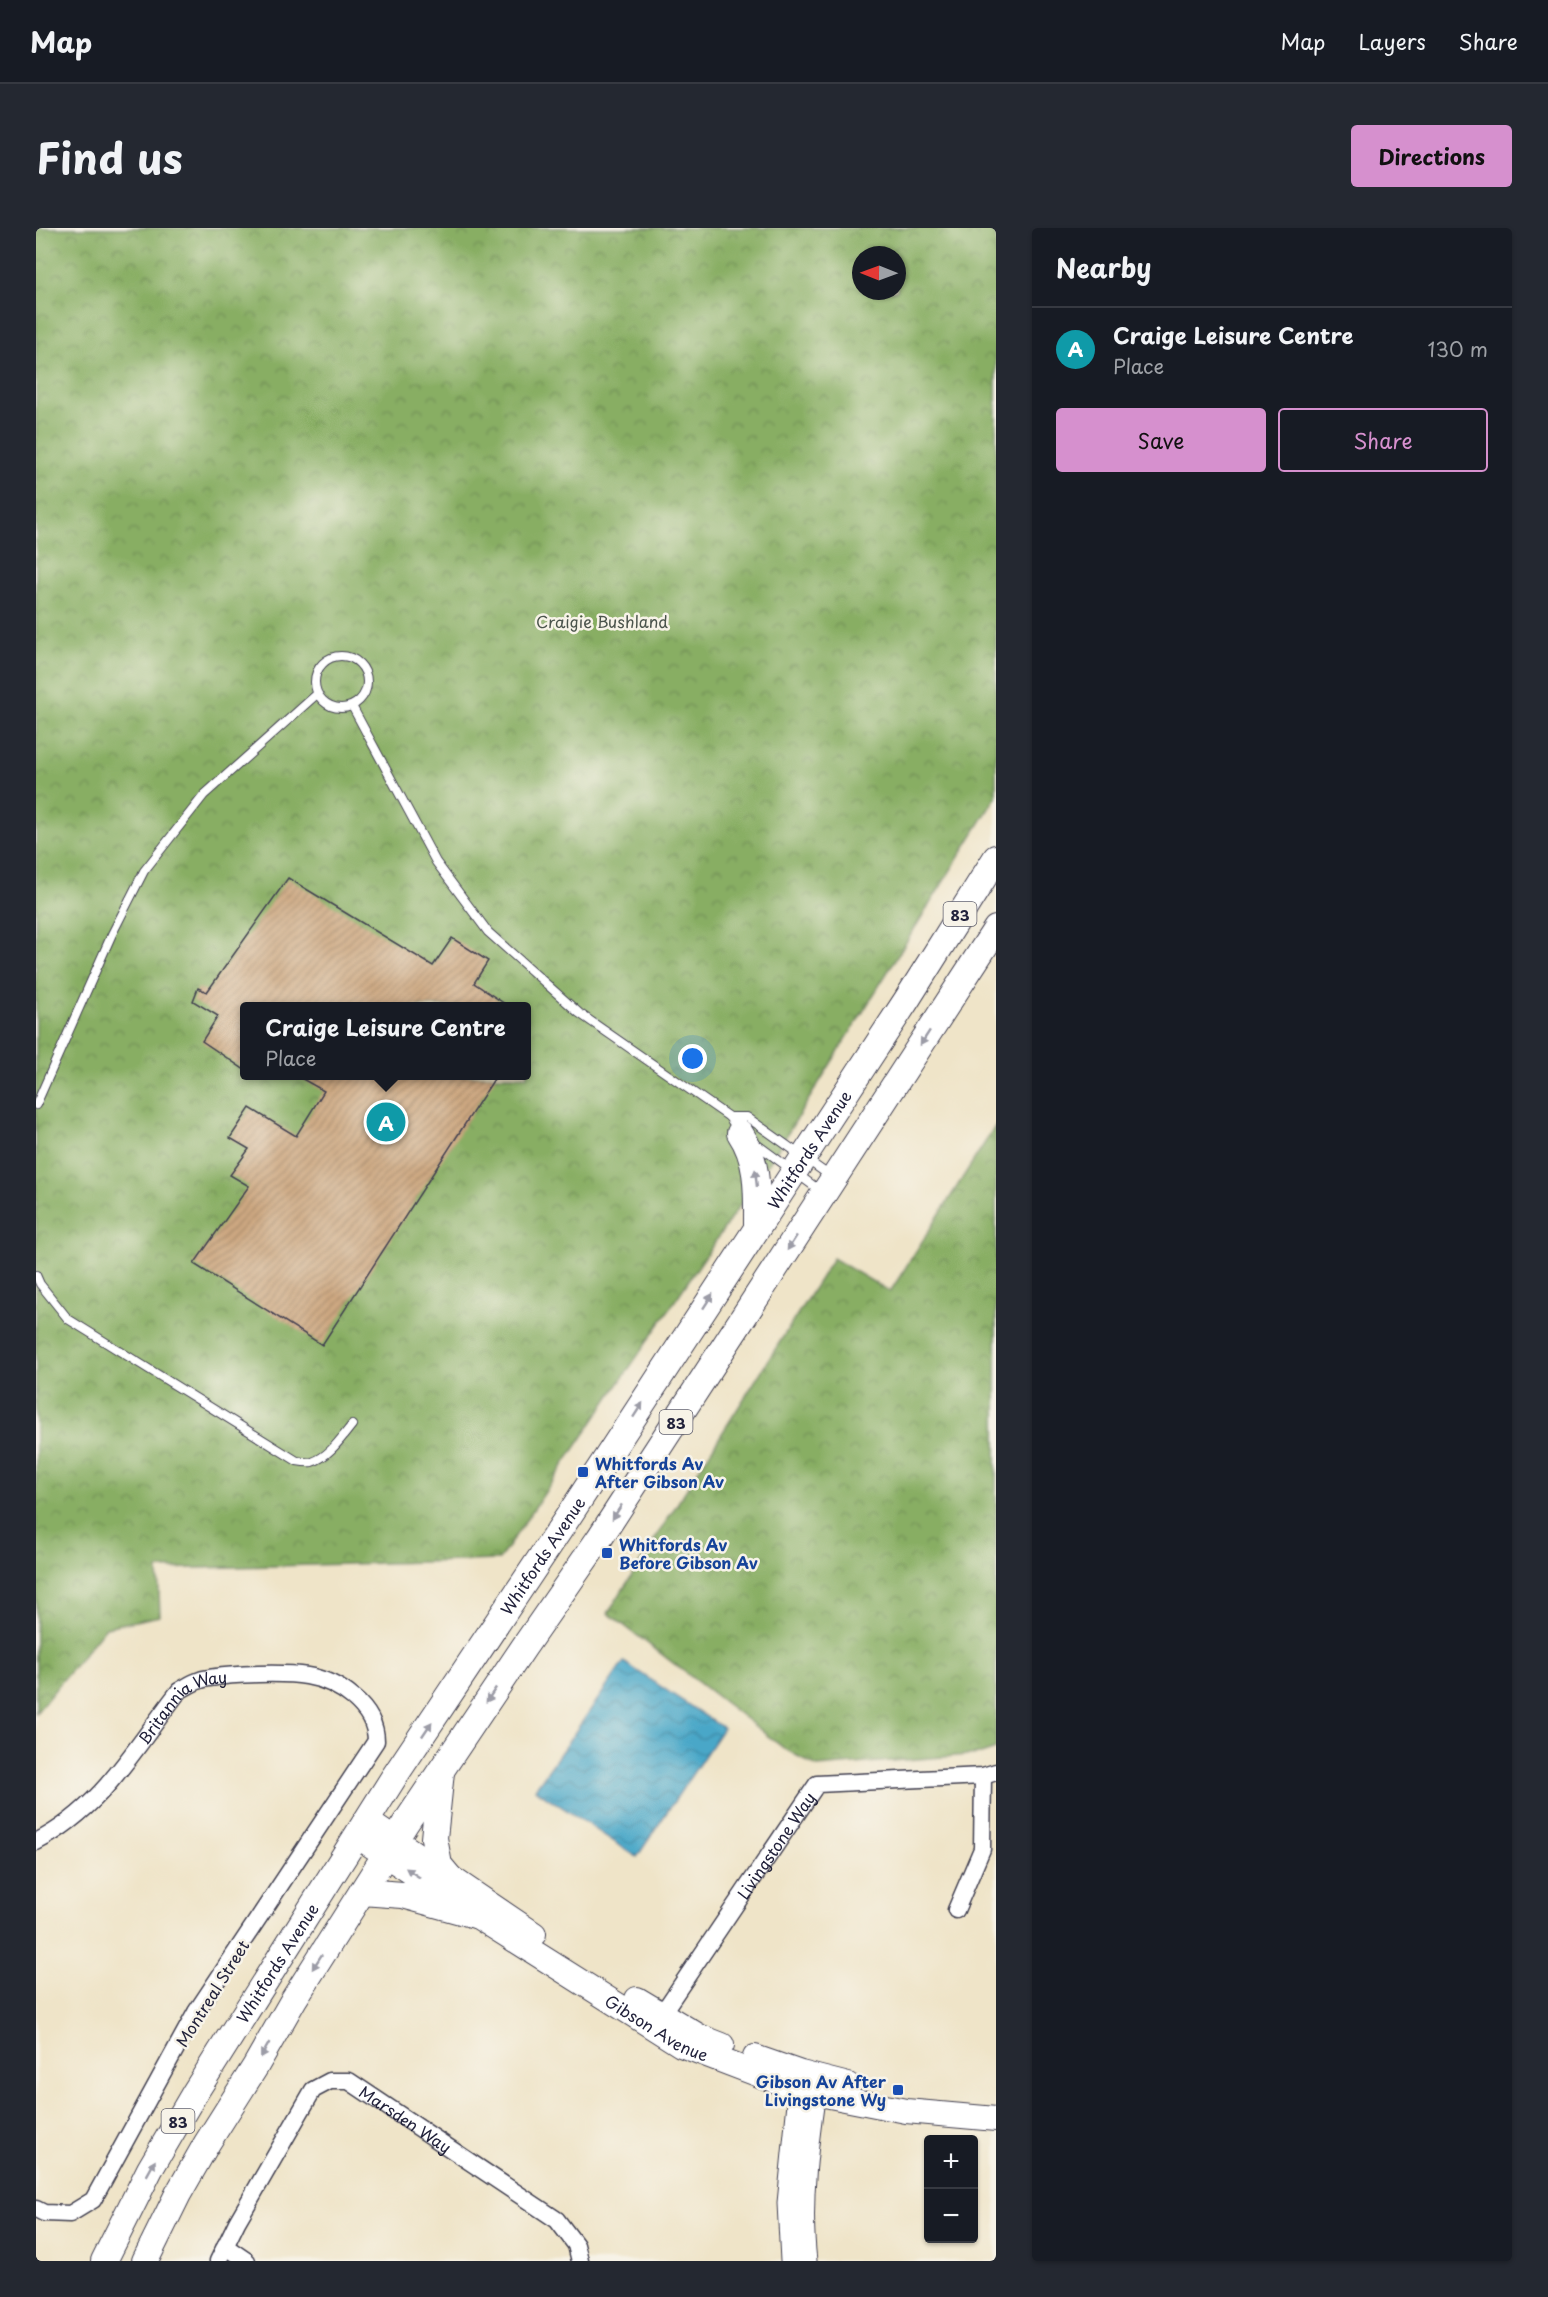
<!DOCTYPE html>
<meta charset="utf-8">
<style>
:root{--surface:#171b24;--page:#242831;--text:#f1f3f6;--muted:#9ea1a6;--line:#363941;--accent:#d690ce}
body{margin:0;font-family:"Playpen Sans",sans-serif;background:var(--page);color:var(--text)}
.controls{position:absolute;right:18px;bottom:18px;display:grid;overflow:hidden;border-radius:6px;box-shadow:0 2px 4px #0004}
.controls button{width:54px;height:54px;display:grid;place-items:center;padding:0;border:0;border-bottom:2px solid var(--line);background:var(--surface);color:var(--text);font:30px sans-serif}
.compass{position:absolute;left:816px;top:18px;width:54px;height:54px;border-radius:50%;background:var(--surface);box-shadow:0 2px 4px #0004;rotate:271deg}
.you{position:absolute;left:657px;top:831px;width:21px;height:21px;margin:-15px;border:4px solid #fff;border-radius:50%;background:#1a73e8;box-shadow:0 0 0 9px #1a73e833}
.badge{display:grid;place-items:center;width:39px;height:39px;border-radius:50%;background:var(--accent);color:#fff;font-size:20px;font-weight:700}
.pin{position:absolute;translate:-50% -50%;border:3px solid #fff;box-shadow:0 2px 6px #0006}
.popup{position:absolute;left:204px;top:774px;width:291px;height:78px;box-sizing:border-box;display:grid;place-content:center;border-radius:6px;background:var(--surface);filter:drop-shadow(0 2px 4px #0005);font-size:20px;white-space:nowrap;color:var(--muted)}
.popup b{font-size:22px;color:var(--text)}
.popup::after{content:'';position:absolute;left:50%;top:100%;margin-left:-12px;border:12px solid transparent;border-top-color:var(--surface)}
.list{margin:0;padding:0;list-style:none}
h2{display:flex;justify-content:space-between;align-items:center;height:78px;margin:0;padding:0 24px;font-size:26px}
h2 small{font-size:20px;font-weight:400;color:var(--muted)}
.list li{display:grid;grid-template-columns:39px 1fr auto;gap:18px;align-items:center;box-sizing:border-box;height:84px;padding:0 24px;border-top:2px solid var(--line)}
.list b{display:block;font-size:22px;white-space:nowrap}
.list p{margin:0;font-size:20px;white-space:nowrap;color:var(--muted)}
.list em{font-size:20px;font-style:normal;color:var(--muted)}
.actions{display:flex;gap:12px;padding:18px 24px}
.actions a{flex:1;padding:14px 0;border:2px solid var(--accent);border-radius:6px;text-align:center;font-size:21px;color:var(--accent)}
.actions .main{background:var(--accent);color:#111}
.map{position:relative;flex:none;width:960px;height:2033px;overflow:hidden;border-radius:6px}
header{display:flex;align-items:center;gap:36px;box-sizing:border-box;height:84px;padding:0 30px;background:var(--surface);border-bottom:2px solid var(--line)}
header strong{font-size:28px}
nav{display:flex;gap:33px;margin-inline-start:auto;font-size:21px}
.intro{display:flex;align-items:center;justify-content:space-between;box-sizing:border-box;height:144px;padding:0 36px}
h1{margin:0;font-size:42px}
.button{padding:15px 27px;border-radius:6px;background:var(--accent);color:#111;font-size:21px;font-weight:700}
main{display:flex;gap:36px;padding:0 36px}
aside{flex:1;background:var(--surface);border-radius:6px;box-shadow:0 2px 4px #0004}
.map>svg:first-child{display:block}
.forest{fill:url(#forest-crowns);stroke:#556850;stroke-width:1.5;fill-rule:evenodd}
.water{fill:url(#water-waves);stroke:#366482;stroke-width:1.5}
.building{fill:url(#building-hatch)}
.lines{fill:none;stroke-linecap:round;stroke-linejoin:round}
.service-casing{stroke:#413f50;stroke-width:10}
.minor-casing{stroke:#413f50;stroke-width:19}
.tertiary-casing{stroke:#413f50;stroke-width:23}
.secondary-casing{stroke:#413f50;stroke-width:26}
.primary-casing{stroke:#413f50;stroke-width:28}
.service{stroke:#fff;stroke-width:8}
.minor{stroke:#fff;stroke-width:16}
.tertiary{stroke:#fff;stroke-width:21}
.secondary{stroke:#fff;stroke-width:24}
.primary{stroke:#fff;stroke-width:26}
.oneway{fill:#9c9ca7}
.transit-dot{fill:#1a4fb4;stroke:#f7f3e8;stroke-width:2}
.labels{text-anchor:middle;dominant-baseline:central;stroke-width:5;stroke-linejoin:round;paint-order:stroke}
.shield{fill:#f7f3e8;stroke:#62616f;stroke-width:1.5}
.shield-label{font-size:15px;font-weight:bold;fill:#22223b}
.park-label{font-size:16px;fill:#4b544c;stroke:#f7f3e8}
.street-label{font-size:16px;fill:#22223b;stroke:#f7f3e8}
.transit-label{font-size:16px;font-weight:bold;fill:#164399;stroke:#f7f3e8;text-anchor:start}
</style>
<header>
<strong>Map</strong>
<nav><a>Map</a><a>Layers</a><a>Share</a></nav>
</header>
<div class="intro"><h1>Find us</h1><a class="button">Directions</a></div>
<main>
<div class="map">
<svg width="960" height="2033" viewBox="0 0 960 2033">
<defs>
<pattern id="forest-crowns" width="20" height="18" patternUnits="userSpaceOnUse" patternTransform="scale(1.5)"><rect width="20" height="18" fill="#88ae64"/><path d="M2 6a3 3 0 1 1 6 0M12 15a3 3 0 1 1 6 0" fill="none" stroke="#6f8d54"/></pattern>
<pattern id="water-waves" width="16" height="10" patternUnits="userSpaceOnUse" patternTransform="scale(1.5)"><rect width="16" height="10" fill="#49a7c8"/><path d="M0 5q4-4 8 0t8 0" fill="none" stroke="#3c88a4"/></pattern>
<pattern id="building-hatch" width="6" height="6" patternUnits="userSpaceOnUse" patternTransform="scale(1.5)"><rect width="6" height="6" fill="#cda881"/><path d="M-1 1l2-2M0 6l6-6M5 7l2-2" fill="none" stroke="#a6886b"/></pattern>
</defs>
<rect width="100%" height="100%" fill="#f7f3e8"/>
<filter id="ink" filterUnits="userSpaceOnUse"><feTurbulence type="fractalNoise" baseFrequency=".0167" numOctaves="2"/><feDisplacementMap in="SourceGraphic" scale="12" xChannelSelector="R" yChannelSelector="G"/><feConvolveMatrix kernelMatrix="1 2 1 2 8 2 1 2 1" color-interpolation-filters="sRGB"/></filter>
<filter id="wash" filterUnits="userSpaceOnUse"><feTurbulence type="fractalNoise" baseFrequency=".008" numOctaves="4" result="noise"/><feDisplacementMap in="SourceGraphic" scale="24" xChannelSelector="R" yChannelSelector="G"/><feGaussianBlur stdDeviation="1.35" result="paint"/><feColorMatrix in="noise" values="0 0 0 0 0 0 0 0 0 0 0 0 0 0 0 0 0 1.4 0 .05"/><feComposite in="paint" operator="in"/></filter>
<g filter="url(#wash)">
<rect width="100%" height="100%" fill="#efe4c8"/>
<g class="forest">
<path d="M0,0H960V569L742,921L463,1332L122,1341L124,1388L70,1399L0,1485ZM825,27H861V63H825ZM209,778H491V848H209Z"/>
<polygon points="960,897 960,1521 945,1526 781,1539 749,1521 572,1385 797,1030 854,1064"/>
</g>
<polygon class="water" points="588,1434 687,1500 601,1629 499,1561"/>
<g id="blocks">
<g class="building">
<polygon points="252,650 397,738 416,710 452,733 438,755 472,778 209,778 209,842 166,813 182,788 157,773 162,760 171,764"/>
<polygon points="261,848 460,848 286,1117 158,1036 213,958 194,947 213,921 194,910 214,880 260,908 288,863"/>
</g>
</g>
</g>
<g filter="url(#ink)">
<use href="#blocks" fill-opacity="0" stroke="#413f50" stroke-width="1.5"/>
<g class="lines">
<g class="service-casing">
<g id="service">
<circle cx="305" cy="454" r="26"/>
<polyline points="316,478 400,634 452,704 543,785 693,889 702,902"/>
<polyline points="0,877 76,706 108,643 168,567 281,466"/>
<polyline points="693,889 711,889 794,948"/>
<polyline points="719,915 786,964"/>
<path d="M0,1047L4,1056L32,1091L261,1233C266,1234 272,1235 276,1234C293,1229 306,1209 316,1197"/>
</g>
</g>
<g class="minor-casing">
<g id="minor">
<path id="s1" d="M0,1614C67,1580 99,1519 143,1463C153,1457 162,1451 173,1450C198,1446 246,1444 271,1448C302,1453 340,1479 340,1513L160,1784L57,1972L34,1986L8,1985L0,1981"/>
<polyline points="920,1682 946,1621 947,1548"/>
<path id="s2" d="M621,1793L781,1556L947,1548L960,1544"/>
<polyline points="189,2018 211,2033"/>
<path id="s3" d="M182,2033L201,1994L277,1862L294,1853H313L521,1992L540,2017L544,2033"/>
</g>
</g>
<g class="tertiary-casing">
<g id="tertiary">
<polyline points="755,2033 752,1975 765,1845"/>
<path d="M770,2033C763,1972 772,1911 781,1850"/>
</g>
</g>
<g class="secondary-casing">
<g id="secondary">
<polyline points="331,1593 498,1706"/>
<path id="s4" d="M321,1608L439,1687L645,1817L763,1862L870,1883L960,1891"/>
<polyline points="601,1771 663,1808 686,1817"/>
<polyline points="719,1829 765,1845 812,1857"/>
</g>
</g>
<g class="primary-casing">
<g id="primary">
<path d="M704,905C723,933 721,965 721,998"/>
<polyline points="405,1544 398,1610 403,1637 413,1649"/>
<polyline points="326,1664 367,1667 439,1687"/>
<path id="s5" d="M68,2033L114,1941L158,1866L358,1549L532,1289L870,773L960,630"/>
<polyline points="109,2033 142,1966 171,1915 219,1839 258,1771 369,1596 488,1419 563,1311 960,701"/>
</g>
</g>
<use href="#service" class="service"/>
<use href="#minor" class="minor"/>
<use href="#tertiary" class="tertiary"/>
<use href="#secondary" class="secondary"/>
<use href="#primary" class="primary"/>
</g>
<defs><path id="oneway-solid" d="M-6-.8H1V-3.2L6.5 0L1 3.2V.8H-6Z" transform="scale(1.5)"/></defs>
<g class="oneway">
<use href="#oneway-solid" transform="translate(889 810) rotate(123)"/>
<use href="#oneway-solid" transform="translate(720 950) rotate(-96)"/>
<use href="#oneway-solid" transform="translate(756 1015) rotate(123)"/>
<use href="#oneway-solid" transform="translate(672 1073) rotate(-57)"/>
<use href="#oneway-solid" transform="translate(602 1182) rotate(-57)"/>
<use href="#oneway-solid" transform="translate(581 1284) rotate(123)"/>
<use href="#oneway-solid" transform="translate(455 1467) rotate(124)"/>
<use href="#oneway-solid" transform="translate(391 1501) rotate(-56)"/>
<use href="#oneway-solid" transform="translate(377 1645) rotate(-146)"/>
<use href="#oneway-solid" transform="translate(281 1734) rotate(123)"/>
<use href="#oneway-solid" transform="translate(229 1822) rotate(120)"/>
<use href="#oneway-solid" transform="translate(115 1940) rotate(-61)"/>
</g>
</g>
<g class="transit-dot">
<rect x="541" y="1238" width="12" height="12" rx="3"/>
<rect x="565" y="1319" width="12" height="12" rx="3"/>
<rect x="856" y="1856" width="12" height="12" rx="3"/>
</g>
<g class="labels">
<g class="shield">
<rect x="907.5" y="674" width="33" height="24" rx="4.5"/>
<rect x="623.5" y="1182" width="33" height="24" rx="4.5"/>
<rect x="125.5" y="1881" width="33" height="24" rx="4.5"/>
</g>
<g class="shield-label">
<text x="924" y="686">83</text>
<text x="640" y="1194">83</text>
<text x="142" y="1893">83</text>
</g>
<g class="park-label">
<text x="566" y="393">Craigie Bushland</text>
</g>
<g class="street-label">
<text stroke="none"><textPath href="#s5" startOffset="1317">Whitfords Avenue</textPath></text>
<text stroke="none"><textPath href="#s5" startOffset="831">Whitfords Avenue</textPath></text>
<text stroke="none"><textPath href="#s1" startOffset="204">Britannia Way</textPath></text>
<text stroke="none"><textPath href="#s2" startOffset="212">Livingstone Way</textPath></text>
<text stroke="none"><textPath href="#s5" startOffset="345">Whitfords Avenue</textPath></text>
<text transform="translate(176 1765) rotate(-58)">Montreal Street</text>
<text stroke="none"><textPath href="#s4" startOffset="356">Gibson Avenue</textPath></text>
<text stroke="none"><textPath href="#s3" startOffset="302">Marsden Way</textPath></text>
</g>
<g class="transit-label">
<text x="559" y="1235">Whitfords Av<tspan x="559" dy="18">After Gibson Av</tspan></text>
<text x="583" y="1316">Whitfords Av<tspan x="583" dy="18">Before Gibson Av</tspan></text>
<text x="850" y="1853" text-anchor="end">Gibson Av After<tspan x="850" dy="18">Livingstone Wy</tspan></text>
</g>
</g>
</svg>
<div class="controls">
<button>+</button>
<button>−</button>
</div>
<svg class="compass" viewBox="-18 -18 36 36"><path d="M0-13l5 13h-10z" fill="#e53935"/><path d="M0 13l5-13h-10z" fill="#9ea1a6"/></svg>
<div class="you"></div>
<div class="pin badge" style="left:350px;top:894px;background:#0f9aa8">A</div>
<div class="popup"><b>Craige Leisure Centre</b>Place</div>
</div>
<aside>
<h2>Nearby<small></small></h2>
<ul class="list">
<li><span class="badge" style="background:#0f9aa8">A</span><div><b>Craige Leisure Centre</b><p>Place</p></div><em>130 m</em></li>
</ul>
<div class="actions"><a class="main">Save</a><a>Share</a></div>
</aside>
</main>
